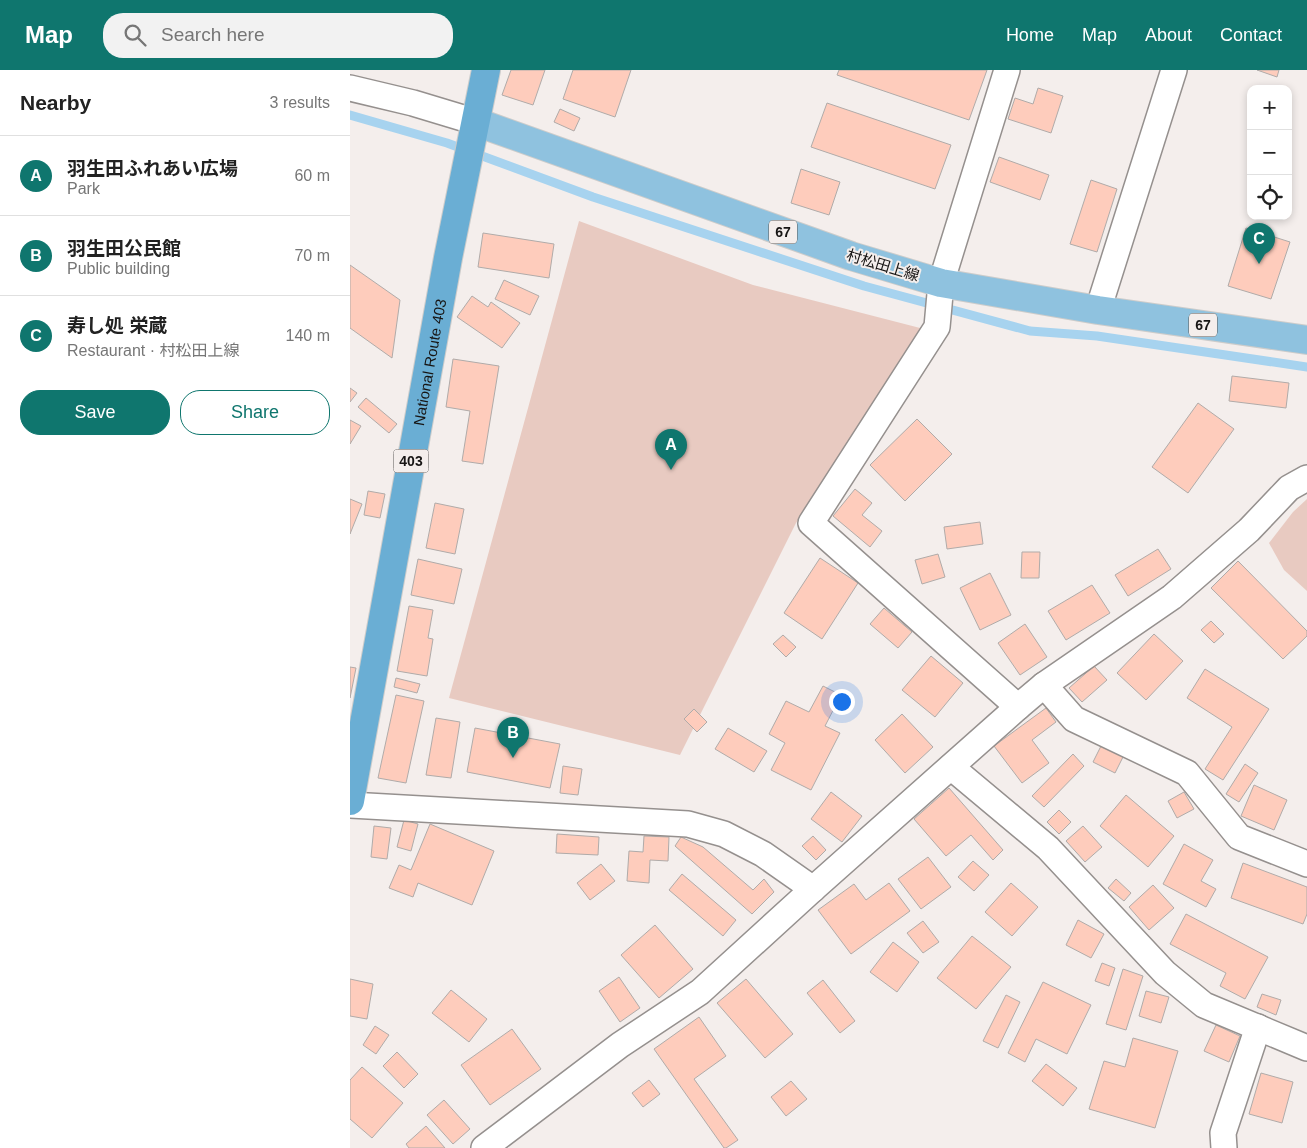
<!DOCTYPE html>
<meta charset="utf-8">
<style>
:root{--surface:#fff;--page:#f2f2f2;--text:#222;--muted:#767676;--line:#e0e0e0;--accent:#0f766e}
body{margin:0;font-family:Arial,"Noto Sans JP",sans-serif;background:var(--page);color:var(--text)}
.controls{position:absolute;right:15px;top:15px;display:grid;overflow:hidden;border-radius:10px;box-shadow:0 2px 8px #0003}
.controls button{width:45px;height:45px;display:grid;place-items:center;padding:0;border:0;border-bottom:1px solid var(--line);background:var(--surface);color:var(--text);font:25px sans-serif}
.you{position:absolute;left:491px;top:631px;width:18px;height:18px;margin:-12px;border:4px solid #fff;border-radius:50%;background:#1a73e8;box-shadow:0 0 0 8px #1a73e833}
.badge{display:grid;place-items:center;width:32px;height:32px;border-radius:50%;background:var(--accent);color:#fff;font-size:16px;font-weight:700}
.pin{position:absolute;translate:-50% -41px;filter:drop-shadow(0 1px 2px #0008)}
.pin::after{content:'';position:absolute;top:26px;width:18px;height:15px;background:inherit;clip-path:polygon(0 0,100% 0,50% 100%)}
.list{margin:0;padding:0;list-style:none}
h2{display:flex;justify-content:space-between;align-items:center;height:65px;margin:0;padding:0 20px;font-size:21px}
h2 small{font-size:16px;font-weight:400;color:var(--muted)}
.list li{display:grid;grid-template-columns:32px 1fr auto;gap:15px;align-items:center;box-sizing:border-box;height:80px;padding:0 20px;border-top:1px solid var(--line)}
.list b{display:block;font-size:19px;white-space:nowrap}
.list p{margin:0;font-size:16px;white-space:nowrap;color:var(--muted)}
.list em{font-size:16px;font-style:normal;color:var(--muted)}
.actions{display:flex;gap:10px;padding:15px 20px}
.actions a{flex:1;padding:11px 0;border:1px solid var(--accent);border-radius:20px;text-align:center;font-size:18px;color:var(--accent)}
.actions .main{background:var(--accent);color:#fff}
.icon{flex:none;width:28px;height:28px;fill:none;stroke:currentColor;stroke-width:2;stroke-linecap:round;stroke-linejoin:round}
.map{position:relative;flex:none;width:957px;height:1078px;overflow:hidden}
header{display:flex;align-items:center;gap:30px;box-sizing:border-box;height:70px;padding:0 25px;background:var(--accent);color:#fff}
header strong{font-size:24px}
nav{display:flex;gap:28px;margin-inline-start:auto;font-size:18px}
.search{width:350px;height:45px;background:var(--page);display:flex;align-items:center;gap:12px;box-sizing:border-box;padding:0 18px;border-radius:20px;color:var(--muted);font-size:19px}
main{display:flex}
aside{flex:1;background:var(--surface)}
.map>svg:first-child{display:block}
.green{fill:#e8cac1}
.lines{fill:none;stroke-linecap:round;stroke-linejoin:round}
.stream{stroke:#a7d3ef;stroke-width:9}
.building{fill:#feccbc;stroke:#b0aba9}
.minor-casing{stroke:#95908e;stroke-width:28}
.primary-casing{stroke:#cccccb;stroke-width:30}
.trunk-casing{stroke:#cccccb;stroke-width:30}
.minor{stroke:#fff;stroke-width:25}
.primary{stroke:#8fc2df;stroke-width:28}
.trunk{stroke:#6aaed4;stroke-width:28}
.labels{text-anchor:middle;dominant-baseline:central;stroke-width:4;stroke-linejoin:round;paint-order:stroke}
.shield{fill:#f4eeec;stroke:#595655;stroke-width:1}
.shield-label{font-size:14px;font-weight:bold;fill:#171514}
.street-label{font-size:15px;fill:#171514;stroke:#f4eeec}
</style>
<header>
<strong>Map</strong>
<div class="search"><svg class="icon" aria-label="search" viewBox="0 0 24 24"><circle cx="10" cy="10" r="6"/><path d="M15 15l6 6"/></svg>Search here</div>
<nav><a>Home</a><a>Map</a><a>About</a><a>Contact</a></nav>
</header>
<main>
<aside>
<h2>Nearby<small>3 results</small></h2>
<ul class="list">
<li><span class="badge">A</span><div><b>羽生田ふれあい広場</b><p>Park</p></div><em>60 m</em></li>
<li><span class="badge">B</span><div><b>羽生田公民館</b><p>Public building</p></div><em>70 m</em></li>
<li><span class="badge">C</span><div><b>寿し処 栄蔵</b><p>Restaurant · 村松田上線</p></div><em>140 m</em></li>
</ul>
<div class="actions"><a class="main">Save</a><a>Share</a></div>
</aside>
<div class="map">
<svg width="957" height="1078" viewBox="0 0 957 1078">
<rect width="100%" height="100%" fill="#f4eeec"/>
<g class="green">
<polygon points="229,151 403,215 574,259 446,453 330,685 99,628"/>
<polygon points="957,429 957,521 934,500 919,473 943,442"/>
</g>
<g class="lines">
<polyline class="stream" points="0,45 97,73 243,127 514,216 680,261 747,266 957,297"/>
</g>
<g class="building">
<polygon points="161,0 195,0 183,35 152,25"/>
<polygon points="223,0 281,0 265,47 213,29"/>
<polygon points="489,0 637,0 619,50 487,5"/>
<polygon points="907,0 929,0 927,7"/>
<polygon points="688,18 713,26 701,63 658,49 665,28 683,34"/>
<polygon points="477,33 601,75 585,119 461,77"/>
<polygon points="210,39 230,48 224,61 204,52"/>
<polygon points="649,87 699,105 690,130 640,112"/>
<polygon points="451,99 490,112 479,145 441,133"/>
<polygon points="741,110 767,119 747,182 720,174"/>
<polygon points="896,158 940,172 921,229 878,216"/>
<polygon points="133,163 204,174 199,208 128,197"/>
<polygon points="0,195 50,230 42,288 0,258"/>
<polygon points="154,210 189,226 180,245 145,229"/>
<polygon points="122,226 138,237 141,232 170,253 152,278 107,247"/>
<polygon points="103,289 149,296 133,394 112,391 120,341 96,337"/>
<polygon points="882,306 939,313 936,338 879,331"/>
<polygon points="0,318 7,323 0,332"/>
<polygon points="16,328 47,354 39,363 8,337"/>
<polygon points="848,333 884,359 838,423 802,397"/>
<polygon points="567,349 602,384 555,431 520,395"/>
<polygon points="0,350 11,356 0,374"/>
<polygon points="505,419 522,433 512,445 532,461 520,477 483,446"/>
<polygon points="18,421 35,424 30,448 14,445"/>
<polygon points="0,429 12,434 0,464"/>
<polygon points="85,433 114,439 105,484 76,478"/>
<polygon points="630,452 633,474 597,479 594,457"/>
<polygon points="808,479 821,499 778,526 765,505"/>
<polygon points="672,482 690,482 689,508 671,508"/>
<polygon points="588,484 595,507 572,514 565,490"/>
<polygon points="470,488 508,513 472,569 434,543"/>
<polygon points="68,489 112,499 104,534 61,525"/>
<polygon points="888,491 957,561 957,566 933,589 861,518"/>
<polygon points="640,503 661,545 630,560 610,518"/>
<polygon points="742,515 760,543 716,570 698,541"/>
<polygon points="59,536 83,540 78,568 83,569 77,606 47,601"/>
<polygon points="534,538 562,562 548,578 520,554"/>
<polygon points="861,551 874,564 864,573 851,560"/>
<polygon points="675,554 697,587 670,605 648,573"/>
<polygon points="804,564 833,591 796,630 767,603"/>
<polygon points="433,565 446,577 436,587 423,574"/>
<polygon points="581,586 613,613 585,647 552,620"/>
<polygon points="744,596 757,610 732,632 719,618"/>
<polygon points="0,597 6,598 0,628"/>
<polygon points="855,599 919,639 873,710 855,699 882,657 837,628"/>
<polygon points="46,608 70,614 67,623 44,617"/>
<polygon points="473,616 491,625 475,656 490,663 461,720 421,700 435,673 419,664 436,631 459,642"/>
<polygon points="46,625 74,631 56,713 28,708"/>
<polygon points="696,638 706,652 682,670 699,693 672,713 644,676"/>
<polygon points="344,639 357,652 347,662 334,649"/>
<polygon points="552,644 583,677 555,703 525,670"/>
<polygon points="86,648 110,652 101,708 76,705"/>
<polygon points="125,658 210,674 200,718 117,702"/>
<polygon points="378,658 417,681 404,702 365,679"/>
<polygon points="752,674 774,685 765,703 743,692"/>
<polygon points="723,684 734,696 694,737 682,726"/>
<polygon points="895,694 908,703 889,732 876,724"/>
<polygon points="213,696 232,699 228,725 210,723"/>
<polygon points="904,715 937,730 924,760 891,746"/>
<polygon points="599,718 653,780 643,790 621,765 596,786 564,749"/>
<polygon points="481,722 512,746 492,772 461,749"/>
<polygon points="834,722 844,739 827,748 818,731"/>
<polygon points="776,725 824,766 798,797 750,756"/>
<polygon points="709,740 721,752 709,764 697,752"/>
<polygon points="54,750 68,754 61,781 47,777"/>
<polygon points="80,754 144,781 122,835 68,813 63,827 39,818 49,795 61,800"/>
<polygon points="24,756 41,758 37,789 21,787"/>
<polygon points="733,756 752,777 735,792 716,771"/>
<polygon points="207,764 249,767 248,785 206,783"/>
<polygon points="294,766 319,767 318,791 300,790 299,813 277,811 279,781 293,782"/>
<polygon points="463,766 476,780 466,790 452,776"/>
<polygon points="331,767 353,777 403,820 414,809 424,822 402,844 325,776"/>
<polygon points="834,774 863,790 851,811 866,819 856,837 813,814"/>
<polygon points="578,787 601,817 571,839 548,809"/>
<polygon points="623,791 639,805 624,821 608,807"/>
<polygon points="893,793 957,817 957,844 953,854 881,828"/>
<polygon points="251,794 265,811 240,830 227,813"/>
<polygon points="332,804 386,850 373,866 319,820"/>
<polygon points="766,809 781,823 774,831 758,818"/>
<polygon points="539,813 560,841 501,884 468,840 504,814 516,830"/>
<polygon points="661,813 688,837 662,866 635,842"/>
<polygon points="803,815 824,838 799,860 779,837"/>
<polygon points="836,844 918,887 895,929 870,916 876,903 820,874"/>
<polygon points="728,850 754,864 741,888 716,875"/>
<polygon points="573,851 589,872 573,883 557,863"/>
<polygon points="305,855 343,899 309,928 271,885"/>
<polygon points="622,866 661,897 626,939 587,908"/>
<polygon points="543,872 569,892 547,922 520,902"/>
<polygon points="752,893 765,898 759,916 745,911"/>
<polygon points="773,899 793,906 776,960 756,954"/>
<polygon points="269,907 290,938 270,952 249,921"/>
<polygon points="0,909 23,914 17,949 0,946"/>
<polygon points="396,909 443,964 415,988 367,933"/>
<polygon points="473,910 505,951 490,963 457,923"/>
<polygon points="693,912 741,935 717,984 686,969 675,992 658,983"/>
<polygon points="101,920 137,949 119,972 82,943"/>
<polygon points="796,921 819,927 811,953 789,946"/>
<polygon points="912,924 931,930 926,945 907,937"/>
<polygon points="656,925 670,932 648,978 633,971"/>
<polygon points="349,947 376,986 344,1009 388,1070 376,1078 374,1078 304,979"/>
<polygon points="866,955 890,966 879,992 854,981"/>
<polygon points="25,956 39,965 26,984 13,975"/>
<polygon points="162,959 191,999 140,1035 111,995"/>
<polygon points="783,968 828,981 805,1058 739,1039 754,991 775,997"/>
<polygon points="47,982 68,1004 54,1018 33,996"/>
<polygon points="696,994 727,1018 713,1036 682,1011"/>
<polygon points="12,997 53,1033 22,1068 0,1049 0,1010"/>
<polygon points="911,1003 943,1012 932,1053 899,1044"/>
<polygon points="299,1010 310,1024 293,1037 282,1023"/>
<polygon points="441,1011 457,1029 436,1046 421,1027"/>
<polygon points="94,1030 120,1059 103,1074 77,1045"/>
<polygon points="76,1056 95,1078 59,1078 56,1074"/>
</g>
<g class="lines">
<g class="minor-casing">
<g id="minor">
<polyline points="657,0 591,213 587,257 461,453 668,637"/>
<polyline points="0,18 63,33 126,52"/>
<polyline points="748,240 824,0"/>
<polyline points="694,615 724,649 837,703 889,767 957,794"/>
<polyline points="601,697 698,778 815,903 854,935 957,978"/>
<polyline points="0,735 338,754 374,764 413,784 463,819"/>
<polyline points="134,1078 270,975 350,922 463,819 668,637 694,615 822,527 899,460 939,418 957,408"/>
<polyline points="874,1078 873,1063 908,957"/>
</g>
</g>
<g class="primary-casing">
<polyline id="primary" points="126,52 501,186 591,213 748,240 957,270"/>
</g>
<g class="trunk-casing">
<g id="trunk">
<path id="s1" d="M0,731L98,188L136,0"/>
</g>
</g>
<use href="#minor" class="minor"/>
<use href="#primary" class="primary"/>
<use href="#trunk" class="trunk"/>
</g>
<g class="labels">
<g class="shield">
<rect x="419" y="150.5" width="28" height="23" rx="4"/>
<rect x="839" y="243.5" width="28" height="23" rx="4"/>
<rect x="43.5" y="379.5" width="35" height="23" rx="4"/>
</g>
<g class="shield-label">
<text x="433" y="162">67</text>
<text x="853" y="255">67</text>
<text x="61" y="391">403</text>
</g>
<g class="street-label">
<text transform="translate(533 195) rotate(17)">村松田上線</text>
<text stroke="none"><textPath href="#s1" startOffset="446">National Route 403</textPath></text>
</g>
</g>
</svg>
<div class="controls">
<button>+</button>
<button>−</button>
<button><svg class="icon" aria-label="locate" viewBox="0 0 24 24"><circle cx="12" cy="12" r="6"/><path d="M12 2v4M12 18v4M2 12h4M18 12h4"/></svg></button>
</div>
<div class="you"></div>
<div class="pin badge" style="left:321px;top:400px">A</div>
<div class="pin badge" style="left:163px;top:688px">B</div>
<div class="pin badge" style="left:909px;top:194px">C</div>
</div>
</main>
